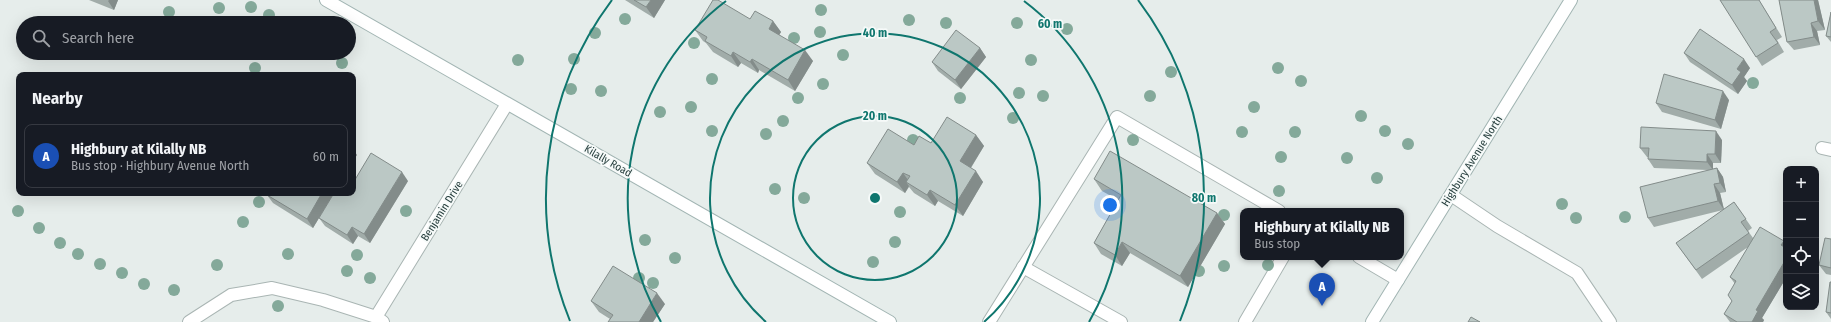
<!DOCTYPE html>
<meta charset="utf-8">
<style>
:root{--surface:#171b24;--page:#242831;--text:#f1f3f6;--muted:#9ea1a6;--line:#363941;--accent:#b45309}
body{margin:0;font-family:"Fira Sans Condensed",sans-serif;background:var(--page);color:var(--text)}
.controls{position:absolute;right:12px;bottom:12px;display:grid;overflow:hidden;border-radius:8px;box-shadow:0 4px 16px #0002}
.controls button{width:36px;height:36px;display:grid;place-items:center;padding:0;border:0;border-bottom:1px solid var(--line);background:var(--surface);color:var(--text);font:20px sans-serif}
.you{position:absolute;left:1110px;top:205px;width:14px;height:14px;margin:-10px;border:3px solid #fff;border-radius:50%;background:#1a73e8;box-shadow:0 0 0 6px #1a73e833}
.badge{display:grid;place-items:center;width:26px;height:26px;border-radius:50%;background:var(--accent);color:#fff;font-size:13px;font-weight:700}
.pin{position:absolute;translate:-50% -33px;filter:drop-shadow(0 1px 2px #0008)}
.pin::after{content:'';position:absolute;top:21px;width:14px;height:12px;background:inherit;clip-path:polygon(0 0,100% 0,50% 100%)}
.popup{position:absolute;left:1240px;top:208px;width:164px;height:52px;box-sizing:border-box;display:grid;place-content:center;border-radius:8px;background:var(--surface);filter:drop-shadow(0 1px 3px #0005);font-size:13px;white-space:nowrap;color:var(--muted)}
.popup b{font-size:15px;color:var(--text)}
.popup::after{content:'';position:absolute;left:50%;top:100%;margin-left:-8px;border:8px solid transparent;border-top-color:var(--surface)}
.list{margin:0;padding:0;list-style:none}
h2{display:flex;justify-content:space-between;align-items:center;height:52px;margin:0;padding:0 16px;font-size:17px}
h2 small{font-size:13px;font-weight:400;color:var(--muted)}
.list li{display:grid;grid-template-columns:26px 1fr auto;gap:12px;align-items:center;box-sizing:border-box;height:64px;margin:0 8px 8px;padding:0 8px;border:1px solid var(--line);border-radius:8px}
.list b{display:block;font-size:15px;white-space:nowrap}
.list p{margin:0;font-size:13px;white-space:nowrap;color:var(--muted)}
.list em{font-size:13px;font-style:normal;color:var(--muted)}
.icon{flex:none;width:22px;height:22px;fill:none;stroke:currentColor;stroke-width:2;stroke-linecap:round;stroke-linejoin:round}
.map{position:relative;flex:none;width:1831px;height:322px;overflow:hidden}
.search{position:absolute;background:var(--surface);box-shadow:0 4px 16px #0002;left:16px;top:16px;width:340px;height:44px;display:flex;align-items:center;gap:10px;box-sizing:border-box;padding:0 14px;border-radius:22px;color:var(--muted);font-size:15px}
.panel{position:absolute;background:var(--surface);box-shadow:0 4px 16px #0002;left:16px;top:72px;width:340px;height:124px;border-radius:8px}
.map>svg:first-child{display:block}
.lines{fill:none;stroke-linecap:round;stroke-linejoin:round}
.lane-casing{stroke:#a9b5b3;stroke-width:14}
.street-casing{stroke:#a9b5b3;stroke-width:14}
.secondary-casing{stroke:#a2b5b3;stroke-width:14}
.lane{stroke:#fff;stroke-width:12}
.street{stroke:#fff;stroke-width:12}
.secondary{stroke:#fff;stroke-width:12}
.tree{fill:#84a99a}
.wall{fill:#a1aca9}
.shaded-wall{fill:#838c8a}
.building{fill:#bbc8c5;stroke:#838c8a}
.ring{fill:none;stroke:#0f766e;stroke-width:2}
.labels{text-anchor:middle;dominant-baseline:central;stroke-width:3.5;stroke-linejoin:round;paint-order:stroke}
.street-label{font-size:11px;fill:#263e3d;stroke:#f6faf9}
.centre{fill:#0f766e;stroke:#f6faf9;stroke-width:2}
.ring-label{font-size:12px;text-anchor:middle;font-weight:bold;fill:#0f766e;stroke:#f6faf9;stroke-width:3.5;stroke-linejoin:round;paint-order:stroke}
</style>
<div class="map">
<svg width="1831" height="322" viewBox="0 0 1831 322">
<rect width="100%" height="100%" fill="#e6edeb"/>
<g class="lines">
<g class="lane-casing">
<g id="lane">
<polyline points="1451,195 1497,226 1577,273 1610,322"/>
<polyline points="1359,257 1398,280"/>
<polyline points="1023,267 1121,322"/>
<polyline points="989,322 1117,117 1279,211"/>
<polyline points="1245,322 1283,257"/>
</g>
</g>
<g class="street-casing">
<g id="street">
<polyline points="1822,148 1831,150"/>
<polyline points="376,317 507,104"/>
<polyline points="189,322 231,295 272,288 323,300 376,317 383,322"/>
</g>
</g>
<g class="secondary-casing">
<g id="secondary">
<polyline points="326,0 890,322"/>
<polyline points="1372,322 1571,0"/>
</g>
</g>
<use href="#lane" class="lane"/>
<use href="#street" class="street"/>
<use href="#secondary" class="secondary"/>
</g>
<g class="tree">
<circle cx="251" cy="7" r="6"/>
<circle cx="219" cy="8" r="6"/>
<circle cx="821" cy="10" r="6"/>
<circle cx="169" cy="12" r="6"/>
<circle cx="269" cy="15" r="6"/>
<circle cx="625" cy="19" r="6"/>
<circle cx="909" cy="20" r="6"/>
<circle cx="946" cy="23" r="6"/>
<circle cx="1017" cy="23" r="6"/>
<circle cx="1067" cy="29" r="6"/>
<circle cx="820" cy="32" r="6"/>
<circle cx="595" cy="33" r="6"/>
<circle cx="794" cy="38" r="6"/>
<circle cx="694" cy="43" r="6"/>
<circle cx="843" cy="55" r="6"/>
<circle cx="574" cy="59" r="6"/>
<circle cx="518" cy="60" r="6"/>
<circle cx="1031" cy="60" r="6"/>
<circle cx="342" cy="63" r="6"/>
<circle cx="255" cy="68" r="6"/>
<circle cx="1278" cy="68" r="6"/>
<circle cx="1171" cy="72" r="6"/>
<circle cx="712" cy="79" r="6"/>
<circle cx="1301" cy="81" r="6"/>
<circle cx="1753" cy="83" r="6"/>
<circle cx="823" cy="84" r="6"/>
<circle cx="571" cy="89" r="6"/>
<circle cx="601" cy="91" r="6"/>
<circle cx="1019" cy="93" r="6"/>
<circle cx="1043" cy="96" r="6"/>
<circle cx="1150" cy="96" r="6"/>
<circle cx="798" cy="98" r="6"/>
<circle cx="960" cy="98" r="6"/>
<circle cx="691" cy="107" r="6"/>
<circle cx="1254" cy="107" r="6"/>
<circle cx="660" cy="112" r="6"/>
<circle cx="1361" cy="116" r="6"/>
<circle cx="1013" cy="118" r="6"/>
<circle cx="783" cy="121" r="6"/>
<circle cx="712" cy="131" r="6"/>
<circle cx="1385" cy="131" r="6"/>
<circle cx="1242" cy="132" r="6"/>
<circle cx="1295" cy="132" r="6"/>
<circle cx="766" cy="134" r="6"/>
<circle cx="913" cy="140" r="6"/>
<circle cx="1133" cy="140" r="6"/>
<circle cx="1408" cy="144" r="6"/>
<circle cx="1281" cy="157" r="6"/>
<circle cx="1347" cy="158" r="6"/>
<circle cx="1377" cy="178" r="6"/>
<circle cx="775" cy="189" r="6"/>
<circle cx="1279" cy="191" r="6"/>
<circle cx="804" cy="198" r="6"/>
<circle cx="259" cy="202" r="6"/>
<circle cx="1562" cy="204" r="6"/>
<circle cx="18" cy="211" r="6"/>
<circle cx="406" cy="211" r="6"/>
<circle cx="900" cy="212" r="6"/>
<circle cx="1224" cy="215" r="6"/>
<circle cx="1625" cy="217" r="6"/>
<circle cx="1576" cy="218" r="6"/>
<circle cx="243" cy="222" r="6"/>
<circle cx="39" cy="228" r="6"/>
<circle cx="645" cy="240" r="6"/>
<circle cx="895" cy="242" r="6"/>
<circle cx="60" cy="243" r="6"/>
<circle cx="78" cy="254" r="6"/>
<circle cx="288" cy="254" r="6"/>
<circle cx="357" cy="255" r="6"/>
<circle cx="675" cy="258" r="6"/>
<circle cx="873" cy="262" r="6"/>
<circle cx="100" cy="264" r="6"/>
<circle cx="217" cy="265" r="6"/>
<circle cx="1268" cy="265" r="6"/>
<circle cx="1224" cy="266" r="6"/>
<circle cx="347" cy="271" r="6"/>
<circle cx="1199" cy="271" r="6"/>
<circle cx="122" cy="273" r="6"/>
<circle cx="370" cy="278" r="6"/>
<circle cx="639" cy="278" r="6"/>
<circle cx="653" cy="283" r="6"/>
<circle cx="144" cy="284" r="6"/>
<circle cx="174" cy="290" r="6"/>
<circle cx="278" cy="306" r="6"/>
</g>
<g class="wall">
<polygon points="89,0 118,0 114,10"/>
<polygon points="625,0 665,0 654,18"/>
<polygon points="1720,0 1759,0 1782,37 1777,40 1784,52 1762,66"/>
<polygon points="1779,0 1818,0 1825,30 1817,31 1820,45 1794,50 1787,42"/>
<polygon points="1831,12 1831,42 1826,36"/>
<polygon points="750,19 773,21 781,32 779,35 813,61 795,91 759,70 758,73 741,63 738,67 713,52 706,43 703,41 695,30"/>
<polygon points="980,48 986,57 961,89 938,71 932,62"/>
<polygon points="1684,53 1750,68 1744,77 1747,81 1738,94 1690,62"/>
<polygon points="1729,100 1721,129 1662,112 1656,103"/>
<polygon points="976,135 984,146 971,168 983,182 963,216 938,201 935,206 914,193 909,187 905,193 875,174 867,163 914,145 931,143"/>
<polygon points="1722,140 1721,163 1713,163 1713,169 1717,168 1723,177 1726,192 1720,193 1724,209 1734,202 1752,228 1748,231 1753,238 1784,241 1786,244 1786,278 1762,318 1764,320 1763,322 1730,322 1724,314 1732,301 1735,284 1730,277 1748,247 1702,279 1676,243 1723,210 1654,227 1648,218 1708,170 1654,168 1648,159 1648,157 1647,157 1640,148"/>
<polygon points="1094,179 1217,213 1225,224 1188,287 1130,253 1122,266 1101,254 1094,243 1118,200 1102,191"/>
<polygon points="408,181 370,243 358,236 353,244 325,226 319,218 345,195"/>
<polygon points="334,193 313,228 273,203 267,195"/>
<polygon points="1831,239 1831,275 1826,274 1819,265"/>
<polygon points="1831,282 1831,319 1826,312"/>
<polygon points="591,301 665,304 653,322 608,322 610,319 599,312"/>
</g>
<g class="shaded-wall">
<polygon points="109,0 118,0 114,10 108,1"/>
<polygon points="651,0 665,0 654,18 646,7"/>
<polygon points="1814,0 1818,0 1825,30 1818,21"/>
<polygon points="773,21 781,32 776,40 769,29"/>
<polygon points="1811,23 1817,31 1820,45 1814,37"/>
<polygon points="980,48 986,57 961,89 955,80"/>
<polygon points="805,50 813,61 795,91 788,80"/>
<polygon points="733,52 741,63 738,67 731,56"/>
<polygon points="752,59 759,70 758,73 750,62"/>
<polygon points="1744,59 1750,68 1744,77 1747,81 1738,94 1732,85 1737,69"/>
<polygon points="1723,91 1729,100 1721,129 1715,120"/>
<polygon points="1716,131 1722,140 1721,163 1715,154"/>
<polygon points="976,135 984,146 968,172 960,161"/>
<polygon points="353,149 357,155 353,161"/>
<polygon points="1707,154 1713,163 1713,170 1707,162"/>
<polygon points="1717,168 1723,177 1726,192 1720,183"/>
<polygon points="976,171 983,182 963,216 955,205"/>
<polygon points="402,172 408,181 370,243 364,234"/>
<polygon points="903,173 911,184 906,182 909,186 905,193 897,182"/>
<polygon points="1714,184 1720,193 1724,210 1718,201"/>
<polygon points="930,190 938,201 935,206 927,195"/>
<polygon points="322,193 334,193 313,228 307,219"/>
<polygon points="1217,213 1225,224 1188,287 1180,276"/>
<polygon points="352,227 358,236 353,244 347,235"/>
<polygon points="1784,241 1786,244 1786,252 1781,245"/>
<polygon points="1122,242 1130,253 1122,266 1115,255"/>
<polygon points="1786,259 1786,278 1762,318 1764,320 1763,322 1752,322 1756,310"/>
<polygon points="657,293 665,304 653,322 639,322"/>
</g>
<g class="building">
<polygon points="634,0 651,0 646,7"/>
<polygon points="713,0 718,0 750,19 755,11 773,21 769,29 805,50 788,80 752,59 750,62 733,52 731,56 705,41 707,37 695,30"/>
<polygon points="1720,0 1759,0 1776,28 1770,32 1778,43 1756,57"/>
<polygon points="1779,0 1814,0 1818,21 1811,23 1814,37 1787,42"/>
<polygon points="1831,12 1831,37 1826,36"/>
<polygon points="1700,29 1744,59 1737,69 1741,72 1732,85 1684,53"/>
<polygon points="956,30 980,48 955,80 932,62"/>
<polygon points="1664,74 1723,91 1715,120 1656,103"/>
<polygon points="947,117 976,135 960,161 976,171 955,205 930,190 927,195 906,182 910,176 903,173 897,182 867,163 888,129 914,145 919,136 931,143"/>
<polygon points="1641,127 1716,131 1715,154 1707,154 1707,162 1648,159 1649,148 1640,148"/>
<polygon points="1110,151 1217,213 1180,276 1122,242 1115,255 1094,243 1121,195 1094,179"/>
<polygon points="371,153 402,172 364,234 352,227 347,235 319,218 334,193 341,193 345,195 347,193 353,193 353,183"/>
<polygon points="1717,168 1720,183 1714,184 1718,201 1648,218 1640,187"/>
<polygon points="268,193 322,193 307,219 267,195"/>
<polygon points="1734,202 1746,219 1741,222 1749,233 1696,270 1676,243"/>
<polygon points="1760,227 1784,241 1781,245 1786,248 1786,259 1756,310 1758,311 1752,322 1737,322 1724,314 1732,301 1728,295 1736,281 1730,277"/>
<polygon points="1825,238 1831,239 1831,268 1819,265"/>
<polygon points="613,266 657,293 639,322 608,322 613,315 591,301"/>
<polygon points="1830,282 1831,282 1831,313 1826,312"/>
<polygon points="1471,317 1480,322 1468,322"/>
</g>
<g class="ring">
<circle cx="875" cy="198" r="82"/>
<path d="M766 322A165 165 0 1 1 984 322"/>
<path d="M661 322A247 247 0 0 1 726 1M1024 1A247 247 0 0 1 1089 322"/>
<path d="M570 321A329 329 0 0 1 612 0M1138 0A329 329 0 0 1 1180 321"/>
</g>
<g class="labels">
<g class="street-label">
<text transform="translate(608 161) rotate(30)">Kilally Road</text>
<text transform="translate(1472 161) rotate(-58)">Highbury Avenue North</text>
<text transform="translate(442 211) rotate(-58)">Benjamin Drive</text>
</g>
</g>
<circle cx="875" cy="198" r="6" class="centre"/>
<g class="ring-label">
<text x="1050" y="28">60 m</text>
<text x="875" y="37">40 m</text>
<text x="875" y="120">20 m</text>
<text x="1204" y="202">80 m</text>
</g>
</svg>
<div class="controls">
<button>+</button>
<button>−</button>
<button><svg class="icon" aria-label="locate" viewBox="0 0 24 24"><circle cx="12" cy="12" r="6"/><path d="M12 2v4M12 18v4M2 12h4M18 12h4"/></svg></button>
<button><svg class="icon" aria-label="layers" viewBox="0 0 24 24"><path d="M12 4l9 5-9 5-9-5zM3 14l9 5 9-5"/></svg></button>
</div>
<div class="you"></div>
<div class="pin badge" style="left:1322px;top:306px;background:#1a4fb4">A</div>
<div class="popup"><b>Highbury at Kilally NB</b>Bus stop</div>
<div class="search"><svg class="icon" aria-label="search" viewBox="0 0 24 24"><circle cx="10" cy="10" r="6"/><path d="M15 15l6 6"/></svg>Search here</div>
<section class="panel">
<h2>Nearby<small></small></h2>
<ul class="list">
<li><span class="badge" style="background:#1a4fb4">A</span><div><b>Highbury at Kilally NB</b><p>Bus stop · Highbury Avenue North</p></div><em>60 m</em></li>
</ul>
</section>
</div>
